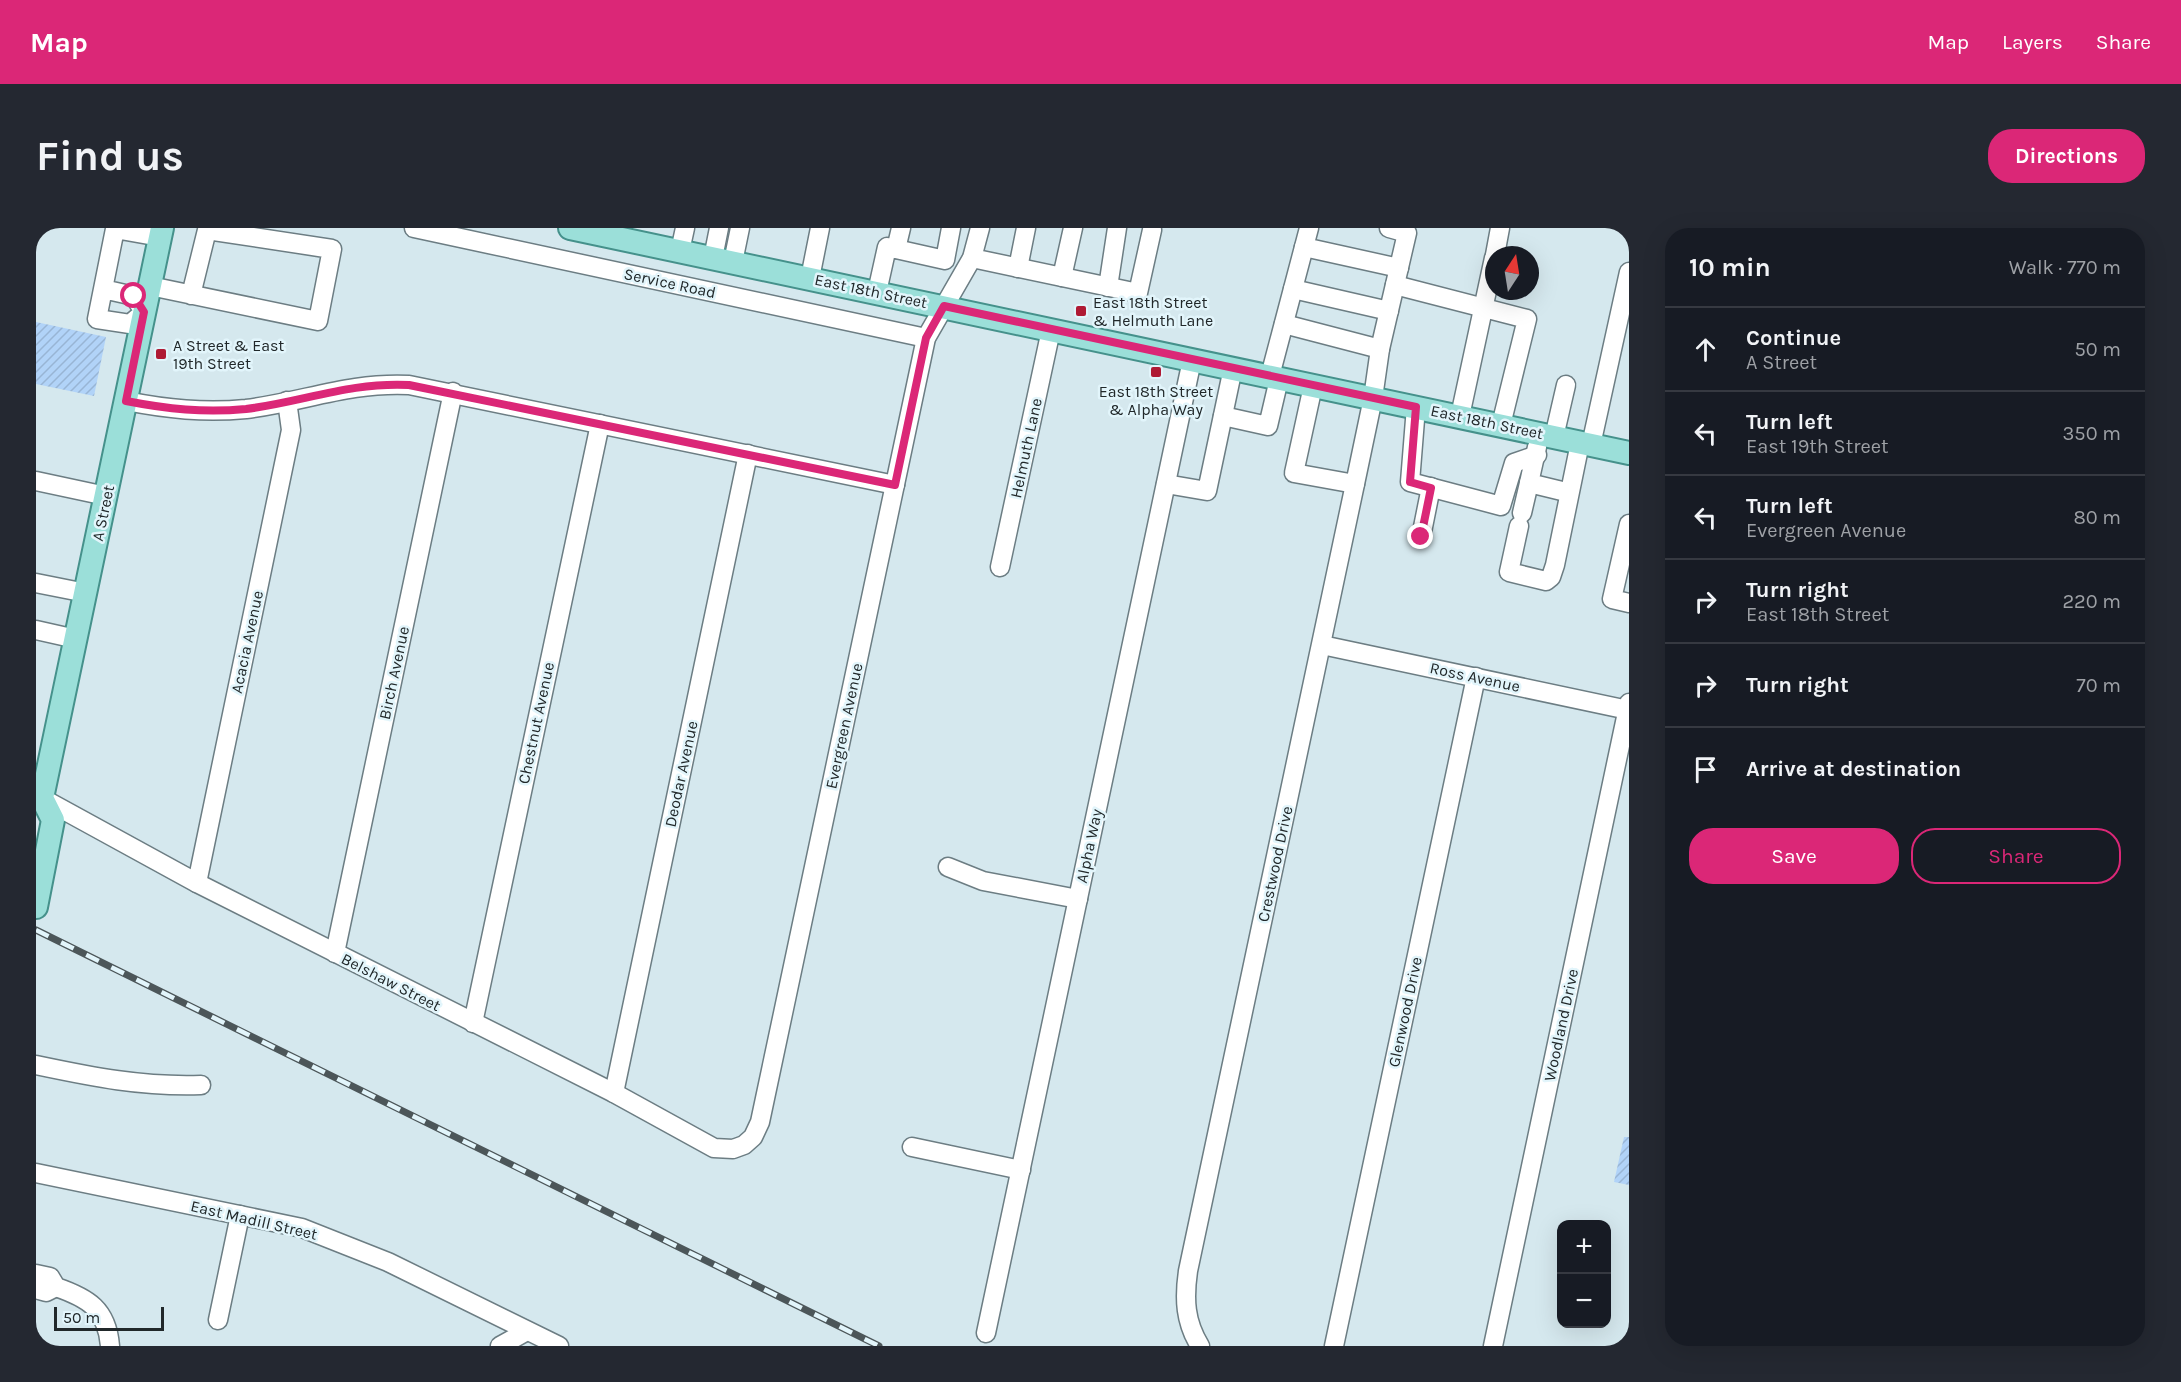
<!DOCTYPE html>
<meta charset="utf-8">
<style>
:root{--surface:#171b24;--page:#242831;--text:#f1f3f6;--muted:#9ea1a6;--line:#363941;--accent:#db2777}
body{margin:0;font-family:Karla,sans-serif;background:var(--page);color:var(--text)}
.controls{position:absolute;right:18px;bottom:18px;display:grid;overflow:hidden;border-radius:12px;box-shadow:0 6px 24px #0002}
.controls button{width:54px;height:54px;display:grid;place-items:center;padding:0;border:0;border-bottom:2px solid var(--line);background:var(--surface);color:var(--text);font:30px sans-serif}
.compass{position:absolute;left:1449px;top:18px;width:54px;height:54px;border-radius:50%;background:var(--surface);box-shadow:0 6px 24px #0002;rotate:12deg}
.scale{position:absolute;left:18px;bottom:15px;width:110px;box-sizing:border-box;padding-left:6px;border:3px solid #21282a;border-top:0;font-size:16px;line-height:21px;white-space:nowrap;color:#21282a;-webkit-text-stroke:4px #e2f5fb;paint-order:stroke}
.stop{position:absolute;width:18px;height:18px;margin:-14px;border:4px solid #db2777;border-radius:50%;background:#fff}
.stop.end{background:#db2777;border-color:#fff;box-shadow:0 2px 6px #0008}
.list{margin:0;padding:0;list-style:none}
h2{display:flex;justify-content:space-between;align-items:center;height:78px;margin:0;padding:0 24px;font-size:26px}
h2 small{font-size:20px;font-weight:400;color:var(--muted)}
.list li{display:grid;grid-template-columns:39px 1fr auto;gap:18px;align-items:center;box-sizing:border-box;height:84px;padding:0 24px;border-top:2px solid var(--line)}
.list b{display:block;font-size:22px;white-space:nowrap}
.list p{margin:0;font-size:20px;white-space:nowrap;color:var(--muted)}
.list em{font-size:20px;font-style:normal;color:var(--muted)}
.actions{display:flex;gap:12px;padding:18px 24px}
.actions a{flex:1;padding:14px 0;border:2px solid var(--accent);border-radius:24px;text-align:center;font-size:21px;color:var(--accent)}
.actions .main{background:var(--accent);color:#fff}
.icon{flex:none;width:33px;height:33px;fill:none;stroke:currentColor;stroke-width:2;stroke-linecap:round;stroke-linejoin:round}
.map{position:relative;flex:none;width:1593px;height:1118px;overflow:hidden;border-radius:24px}
header{display:flex;align-items:center;gap:36px;box-sizing:border-box;height:84px;padding:0 30px;background:var(--accent);color:#fff}
header strong{font-size:28px}
nav{display:flex;gap:33px;margin-inline-start:auto;font-size:21px}
.intro{display:flex;align-items:center;justify-content:space-between;box-sizing:border-box;height:144px;padding:0 36px}
h1{margin:0;font-size:42px}
.button{padding:15px 27px;border-radius:24px;background:var(--accent);color:#fff;font-size:21px;font-weight:700}
main{display:flex;gap:36px;padding:0 36px}
aside{flex:1;background:var(--surface);border-radius:24px;box-shadow:0 6px 24px #0002}
.map>svg:first-child{display:block}
.building{fill:url(#building-hatch)}
.lines{fill:none;stroke-linecap:round;stroke-linejoin:round}
.minor-casing{stroke:#6c7d83;stroke-width:21}
.major-casing{stroke:#45918b;stroke-width:26}
.minor{stroke:#fff;stroke-width:18}
.major{stroke:#9bdfd9;stroke-width:22}
.rail-casing{stroke:#4c5659;stroke-width:7}
.rail{stroke:#e2f5fb;stroke-width:4.5;stroke-dasharray:14;stroke-linecap:butt}
.route{stroke:#db2777;stroke-width:8}
.poi-dot{fill:#af1a34;stroke:#e2f5fb;stroke-width:2}
.labels{text-anchor:middle;dominant-baseline:central;stroke-width:5;stroke-linejoin:round;paint-order:stroke}
.street-label{font-size:16px;fill:#21282a;stroke:#e2f5fb}
.poi-label{font-size:16px;fill:#21282a;stroke:#e2f5fb;text-anchor:start}
</style>
<header>
<strong>Map</strong>
<nav><a>Map</a><a>Layers</a><a>Share</a></nav>
</header>
<div class="intro"><h1>Find us</h1><a class="button">Directions</a></div>
<main>
<div class="map">
<svg width="1593" height="1118" viewBox="0 0 1593 1118">
<defs>
<pattern id="building-hatch" width="6" height="6" patternUnits="userSpaceOnUse" patternTransform="scale(1.5)"><rect width="6" height="6" fill="#b1d3f8"/><path d="M-1 1l2-2M0 6l6-6M5 7l2-2" fill="none" stroke="#98b5d5"/></pattern>
</defs>
<rect width="100%" height="100%" fill="#d5e8ee"/>
<g class="building">
<polygon points="0,94 70,109 58,168 0,156"/>
<polygon points="1588,909 1593,909 1593,957 1578,954"/>
</g>
<g class="lines">
<g class="minor-casing">
<g id="minor">
<polyline points="378,0 890,110"/>
<polyline points="1268,19 1363,40"/>
<polyline points="860,21 865,0"/>
<polyline points="644,23 649,0"/>
<polyline points="1459,27 1464,0"/>
<polyline points="677,30 683,0"/>
<polyline points="936,30 1102,65 1116,2"/>
<polyline points="697,34 704,0"/>
<polyline points="982,40 990,0"/>
<polyline points="1026,49 1037,0"/>
<polyline points="774,50 784,0"/>
<polyline points="1359,57 1491,91 1465,197"/>
<polyline points="114,58 282,93 296,21 171,2 155,67"/>
<polyline points="1072,59 1081,0"/>
<polyline points="67,61 98,68 108,84 94,96 61,91 79,1 124,9"/>
<polyline points="1257,61 1353,83"/>
<polyline points="841,64 851,19 909,32 915,0"/>
<polyline points="1248,96 1344,121 1371,5 1353,0"/>
<polyline points="1234,148 1273,0"/>
<polyline points="1277,158 1258,245 1319,256"/>
<path d="M90,173C131,181 168,185 210,181C267,174 313,154 373,157L859,257"/>
<polyline points="1380,179 1374,254 1465,278 1478,235 1501,227"/>
<polyline points="1187,188 1232,198 1243,151"/>
<polyline points="1424,188 1458,30"/>
<polyline points="1518,209 1530,157"/>
<polyline points="1555,217 1593,44"/>
<polyline points="1501,219 1493,255 1526,263"/>
<polyline points="0,253 70,268"/>
<polyline points="1130,256 1171,263 1197,140"/>
<polyline points="1486,285 1493,255"/>
<polyline points="1593,296 1576,371 1593,375"/>
<polyline points="1483,298 1473,344 1510,353 1515,349 1519,337 1544,215"/>
<polyline points="1385,309 1395,259"/>
<polyline points="964,339 1015,102"/>
<polyline points="0,355 50,365"/>
<polyline points="0,402 40,411"/>
<polyline points="1286,417 1592,482"/>
<polyline points="2,568 161,655 578,865 678,920 697,921 708,917 717,909 724,894 890,110 936,30 944,0"/>
<polyline points="912,639 947,653 1042,671"/>
<polyline points="161,655 255,202 251,173"/>
<polyline points="299,725 417,164"/>
<polyline points="437,795 564,196"/>
<path d="M0,837C57,849 106,859 165,857"/>
<polyline points="578,865 712,226"/>
<polyline points="876,919 985,942"/>
<polyline points="0,945 266,1000 352,1034 523,1118"/>
<path d="M0,1046L14,1049L20,1059C52,1070 71,1081 74,1118"/>
<polyline points="0,1061 10,1064 20,1059"/>
<polyline points="182,1092 204,987"/>
<polyline points="950,1105 1156,132"/>
<polyline points="464,1118 491,1103"/>
<path d="M1164,1118C1149,1094 1148,1071 1152,1043L1319,256L1337,170L1344,121"/>
<polyline points="1298,1118 1440,449"/>
<polyline points="1457,1118 1593,475"/>
</g>
</g>
<g class="major-casing">
<g id="major">
<polyline points="534,0 1593,225"/>
<polyline points="0,679 17,592 6,570 126,0"/>
</g>
</g>
<use href="#minor" class="minor"/>
<use href="#major" class="major"/>
<g class="rail-casing">
<polyline id="rail" points="0,702 843,1118"/>
</g>
<use href="#rail" class="rail"/>
</g>
<g class="lines">
<path class="route" d="M98,68L108,84L90,173C131,181 168,185 210,181C267,174 313,154 373,157L859,257L890,110L908,78L1380,179L1374,254L1395,260L1385,309"/>
</g>
<g class="poi-dot">
<rect x="1039" y="77" width="12" height="12" rx="3"/>
<rect x="119" y="120" width="12" height="12" rx="3"/>
<rect x="1114" y="138" width="12" height="12" rx="3"/>
</g>
<g class="labels">
<g class="street-label">
<text transform="translate(634 55) rotate(12)">Service Road</text>
<text transform="translate(835 63) rotate(12)">East 18th Street</text>
<text transform="translate(1451 194) rotate(12)">East 18th Street</text>
<text transform="translate(990 220) rotate(-78)">Helmuth Lane</text>
<text transform="translate(67 285) rotate(-78)">A Street</text>
<text transform="translate(211 414) rotate(-78)">Acacia Avenue</text>
<text transform="translate(358 445) rotate(-78)">Birch Avenue</text>
<text transform="translate(1439 449) rotate(12)">Ross Avenue</text>
<text transform="translate(500 495) rotate(-78)">Chestnut Avenue</text>
<text transform="translate(808 498) rotate(-78)">Evergreen Avenue</text>
<text transform="translate(645 546) rotate(-78)">Deodar Avenue</text>
<text transform="translate(1053 618) rotate(-78)">Alpha Way</text>
<text transform="translate(1239 636) rotate(-78)">Crestwood Drive</text>
<text transform="translate(355 754) rotate(27)">Belshaw Street</text>
<text transform="translate(1369 784) rotate(-78)">Glenwood Drive</text>
<text transform="translate(1525 797) rotate(-78)">Woodland Drive</text>
<text transform="translate(218 992) rotate(13)">East Madill Street</text>
</g>
<g class="poi-label">
<text x="1057" y="74">East 18th Street<tspan x="1057" dy="18">&amp; Helmuth Lane</tspan></text>
<text x="137" y="117">A Street &amp; East<tspan x="137" dy="18">19th Street</tspan></text>
<text x="1120" y="163" text-anchor="middle">East 18th Street<tspan x="1120" dy="18">&amp; Alpha Way</tspan></text>
</g>
</g>
</svg>
<div class="controls">
<button>+</button>
<button>−</button>
</div>
<svg class="compass" viewBox="-18 -18 36 36"><path d="M0-13l5 13h-10z" fill="#e53935"/><path d="M0 13l5-13h-10z" fill="#9ea1a6"/></svg>
<div class="scale">50 m</div>
<div class="stop" style="left:98px;top:68px"></div>
<div class="stop end" style="left:1385px;top:309px"></div>
</div>
<aside>
<h2>10 min<small>Walk · 770 m</small></h2>
<ul class="list">
<li><svg class="icon" aria-label="ahead" viewBox="0 0 24 24"><path d="M12 20V5M6 11l6-6 6 6"/></svg><div><b>Continue</b><p>A Street</p></div><em>50 m</em></li>
<li><svg class="icon" aria-label="left" viewBox="0 0 24 24"><path d="M17 20v-9H6M10 6l-5 5 5 5"/></svg><div><b>Turn left</b><p>East 19th Street</p></div><em>350 m</em></li>
<li><svg class="icon" aria-label="left" viewBox="0 0 24 24"><path d="M17 20v-9H6M10 6l-5 5 5 5"/></svg><div><b>Turn left</b><p>Evergreen Avenue</p></div><em>80 m</em></li>
<li><svg class="icon" aria-label="right" viewBox="0 0 24 24"><path d="M7 20v-9h11M14 6l5 5-5 5"/></svg><div><b>Turn right</b><p>East 18th Street</p></div><em>220 m</em></li>
<li><svg class="icon" aria-label="right" viewBox="0 0 24 24"><path d="M7 20v-9h11M14 6l5 5-5 5"/></svg><div><b>Turn right</b></div><em>70 m</em></li>
<li><svg class="icon" aria-label="arrive" viewBox="0 0 24 24"><path d="M6 21V4h12l-3 4 3 4H6"/></svg><div><b>Arrive at destination</b></div></li>
</ul>
<div class="actions"><a class="main">Save</a><a>Share</a></div>
</aside>
</main>
